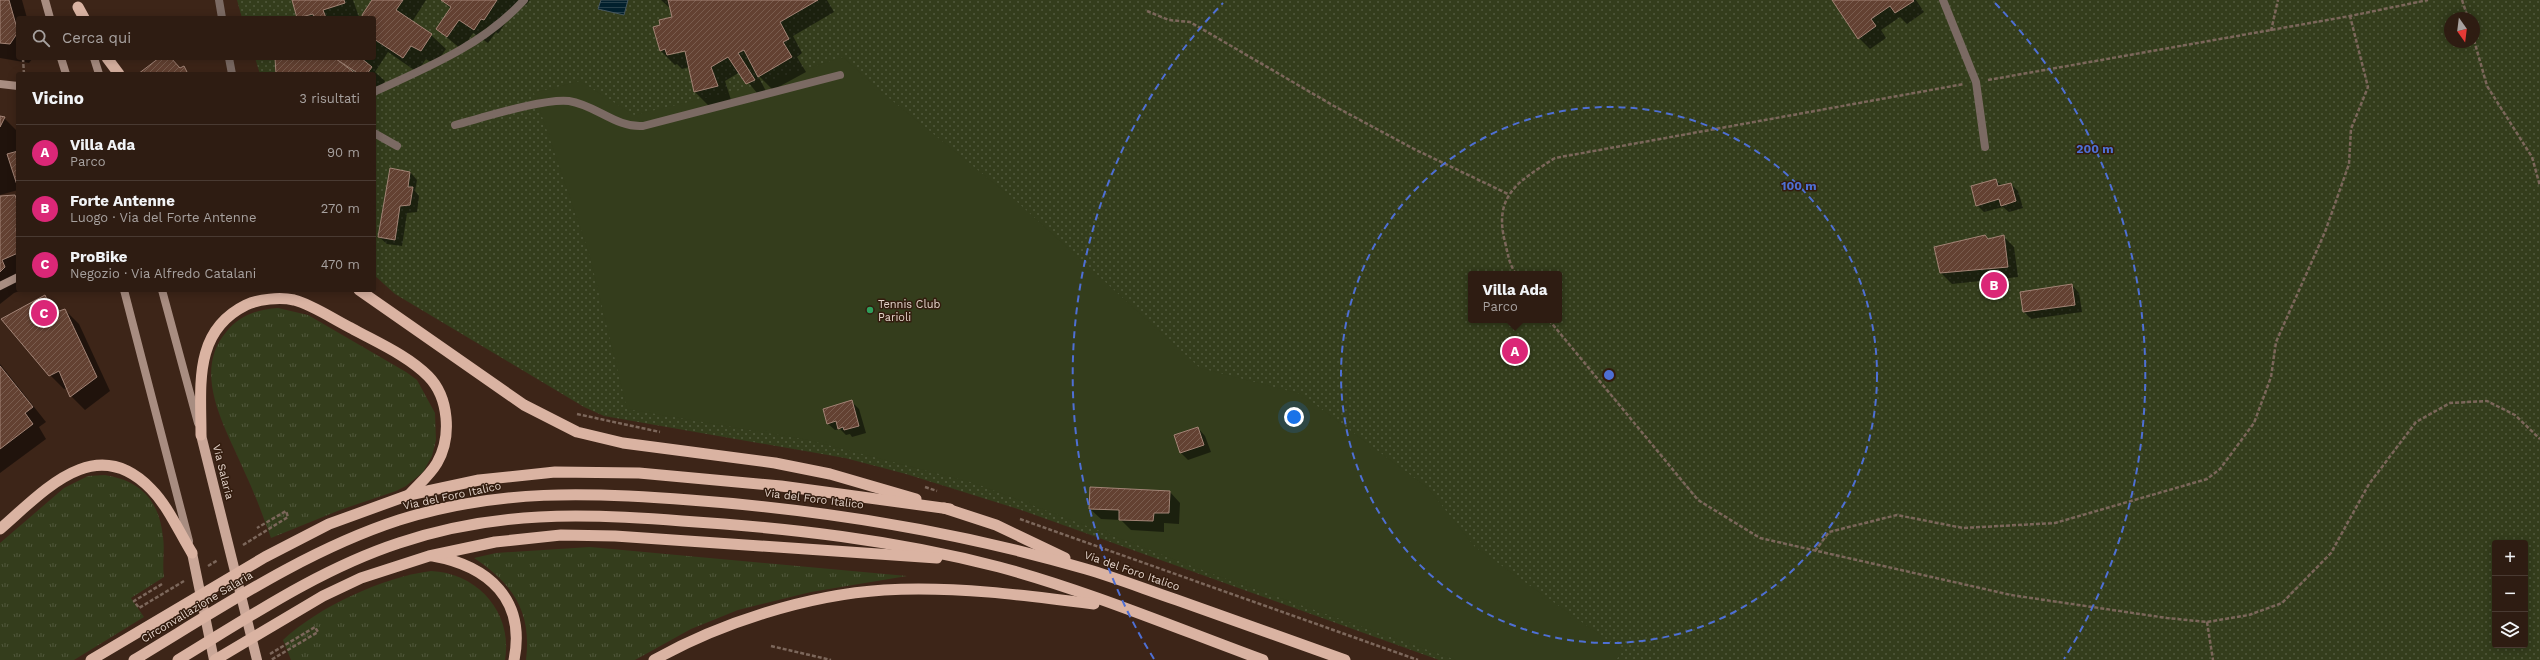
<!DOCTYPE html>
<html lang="it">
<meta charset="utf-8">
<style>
:root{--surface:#2e1c12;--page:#36251b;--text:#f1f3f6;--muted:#a7a19f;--line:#493a32;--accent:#db2777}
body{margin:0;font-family:"Work Sans",sans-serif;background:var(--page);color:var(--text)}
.controls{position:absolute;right:12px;bottom:12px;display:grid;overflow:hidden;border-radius:4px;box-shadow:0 2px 10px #0003}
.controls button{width:36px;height:36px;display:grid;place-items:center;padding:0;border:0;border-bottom:1px solid var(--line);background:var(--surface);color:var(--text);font:20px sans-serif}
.compass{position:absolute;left:2444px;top:12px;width:36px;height:36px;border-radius:50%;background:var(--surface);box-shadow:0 2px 10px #0003;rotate:166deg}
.you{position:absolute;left:1294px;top:417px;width:14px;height:14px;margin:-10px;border:3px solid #fff;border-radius:50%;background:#1a73e8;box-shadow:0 0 0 6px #1a73e833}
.badge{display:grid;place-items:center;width:26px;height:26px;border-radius:50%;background:var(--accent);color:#fff;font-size:13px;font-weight:700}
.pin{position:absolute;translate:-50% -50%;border:2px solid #fff;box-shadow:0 1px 4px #0006}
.popup{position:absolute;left:1468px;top:271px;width:94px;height:52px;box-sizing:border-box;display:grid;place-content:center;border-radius:4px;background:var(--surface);filter:drop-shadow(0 1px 3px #0005);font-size:13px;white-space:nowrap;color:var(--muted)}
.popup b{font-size:15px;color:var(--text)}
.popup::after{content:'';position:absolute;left:50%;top:100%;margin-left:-8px;border:8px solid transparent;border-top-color:var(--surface)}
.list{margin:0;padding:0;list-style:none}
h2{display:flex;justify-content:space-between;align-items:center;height:52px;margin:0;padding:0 16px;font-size:17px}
h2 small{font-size:13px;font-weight:400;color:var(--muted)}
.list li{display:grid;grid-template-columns:26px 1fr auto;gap:12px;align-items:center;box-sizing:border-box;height:56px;padding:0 16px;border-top:1px solid var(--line)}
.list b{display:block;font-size:15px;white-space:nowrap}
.list p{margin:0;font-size:13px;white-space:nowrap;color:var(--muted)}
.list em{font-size:13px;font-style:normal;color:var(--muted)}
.icon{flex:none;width:22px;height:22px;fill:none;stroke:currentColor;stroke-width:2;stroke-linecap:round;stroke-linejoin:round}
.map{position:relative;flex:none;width:2540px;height:660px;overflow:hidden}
.search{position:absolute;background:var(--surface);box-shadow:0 2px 10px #0003;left:16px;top:16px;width:360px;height:44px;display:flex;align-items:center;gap:10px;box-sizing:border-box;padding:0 14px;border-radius:4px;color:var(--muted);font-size:15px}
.panel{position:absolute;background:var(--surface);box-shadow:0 2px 10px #0003;left:16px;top:72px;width:360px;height:220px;border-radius:4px}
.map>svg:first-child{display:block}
.grass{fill:url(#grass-tufts)}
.park{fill:url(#park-dots);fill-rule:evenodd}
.pitch{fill:#343d1c}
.water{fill:url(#water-rules);stroke:#46565c}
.shadow{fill:#0007;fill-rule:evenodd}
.building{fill:url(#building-hatch);stroke:#a38476}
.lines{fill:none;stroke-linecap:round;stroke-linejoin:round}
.path{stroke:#7c675b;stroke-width:2.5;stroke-dasharray:4 2;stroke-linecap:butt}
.service{stroke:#7b6a63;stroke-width:8}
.minor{stroke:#7b6a63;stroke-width:8}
.secondary{stroke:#a88d81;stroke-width:8}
.primary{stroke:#caa798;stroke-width:10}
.trunk{stroke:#dab3a2;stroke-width:11}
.ring{fill:none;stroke:#4e6fd4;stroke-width:2;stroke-dasharray:7 5}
.leisure-dot{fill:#2e9e5b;stroke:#331c0e;stroke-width:1.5}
.labels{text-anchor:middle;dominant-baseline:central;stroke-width:3;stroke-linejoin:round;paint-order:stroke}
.poi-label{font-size:11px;fill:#e3d3ca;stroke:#331c0e;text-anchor:start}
.street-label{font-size:11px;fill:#e3d3ca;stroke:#331c0e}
.centre{fill:#4e6fd4;stroke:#331c0e;stroke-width:2}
.ring-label{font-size:12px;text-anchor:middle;font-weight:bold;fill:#4e6fd4;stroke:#331c0e;stroke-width:3;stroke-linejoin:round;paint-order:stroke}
</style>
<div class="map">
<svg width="2540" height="660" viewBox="0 0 2540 660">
<defs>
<pattern id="grass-tufts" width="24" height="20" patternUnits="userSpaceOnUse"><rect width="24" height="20" fill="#343d1c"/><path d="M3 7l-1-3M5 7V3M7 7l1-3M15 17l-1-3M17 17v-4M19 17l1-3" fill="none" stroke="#51583c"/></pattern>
<pattern id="park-dots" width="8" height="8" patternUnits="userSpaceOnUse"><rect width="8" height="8" fill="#343d1c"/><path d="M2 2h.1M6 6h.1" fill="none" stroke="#51583c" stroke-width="1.8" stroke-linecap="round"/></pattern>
<pattern id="water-rules" width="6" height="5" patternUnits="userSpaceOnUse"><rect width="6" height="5" fill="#02202d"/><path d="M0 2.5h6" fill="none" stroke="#27404a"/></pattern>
<pattern id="building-hatch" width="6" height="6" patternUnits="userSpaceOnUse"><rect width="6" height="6" fill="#634132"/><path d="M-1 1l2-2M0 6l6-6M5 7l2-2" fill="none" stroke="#795c4e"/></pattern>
</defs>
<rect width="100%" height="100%" fill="#3d2518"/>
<g class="grass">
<path d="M278,308L308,315L406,372L417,380L435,413L436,440L432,456L423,472L406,486L396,491L340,510L271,538C263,516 255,494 245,473C227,430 190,373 227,331C240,315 259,309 278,308Z"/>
<path d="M105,475C141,481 159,500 163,537C165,550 162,563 164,577L131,598L144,617L74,660H0V543L64,488L88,476Z"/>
<path d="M590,547L907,576L811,592L738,610L691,629L635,660H526C532,612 513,584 474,558L496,553Z"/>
<path d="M431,571C478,573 513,613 505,660H291L283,640C318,607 383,577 431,571Z"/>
</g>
<path class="park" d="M237,0H2540V660H1439L1024,511L906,474L845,458L604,416L584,407L395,294L374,275V74H260L255,58H374V18H242ZM2450,18H2474V42H2450ZM1471,274H1559V320H1471ZM2495,543H2525V645H2495Z"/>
<polygon class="pitch" points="843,57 884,94 1016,201 1200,368 1301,394 1428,488 1475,547 1623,651 1616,660 1456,660 1218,576 974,483 808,440 627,409 589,253 534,93 580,81 634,115 740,90"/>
<polygon class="water" points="601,0 628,0 624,15 598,9"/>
<g class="shadow">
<polygon points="0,0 22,0 27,18 18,18 18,58 33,58 29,63 0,58"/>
<polygon points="293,0 353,0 359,17 298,18"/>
<polygon points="374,0 426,0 412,22 431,35 446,49 435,65 426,59 417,72 388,52 375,72 385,81 379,91 374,87 374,74 277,74 276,58 332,58 342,64 338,58 374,58 374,18 363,18"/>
<polygon points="442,0 530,0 526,5 520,1 498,34 496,32 488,43 473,33 462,50 437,29 451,9"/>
<path d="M661,0H827L834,12L793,36L802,53L797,57L806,72L773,90L757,74L768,95L761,98L740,72L725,81L731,100L709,106L695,92L689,67L682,69L677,64L675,65L661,51V26L673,17L672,10ZM690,49V51L670,55V53Z"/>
<polygon points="1833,0 1916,0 1924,12 1907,24 1900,17 1881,30 1886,38 1870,49 1859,38"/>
<polygon points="0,117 4,118 18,132 18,190 0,195"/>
<polygon points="410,172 417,180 415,191 419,196 417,212 407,213 402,246 387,244 379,237"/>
<polygon points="1996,180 2002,186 2011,184 2018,191 2023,208 2009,212 2003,207 1984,212 1977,205"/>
<polygon points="15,196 18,199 18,290 22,290 14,293 0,304 0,197"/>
<polygon points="2003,236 2014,247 2018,277 1952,284 1941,273 1988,240"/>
<polygon points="2072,285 2079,293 2082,312 2031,319 2024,312"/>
<polygon points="45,297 60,312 65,310 79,324 110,391 85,410 71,396 67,388 64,389 50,375"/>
<polygon points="0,364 46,422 39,427 46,439 0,473"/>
<polygon points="852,402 859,409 866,433 852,437 850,434 846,435 840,429 835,430 827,423"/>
<polygon points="1198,428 1205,436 1211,452 1188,460 1181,453"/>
<polygon points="1170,492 1180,503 1179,524 1164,523 1164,532 1131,530 1121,520 1101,519 1090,509"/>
</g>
<g class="building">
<polygon points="0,0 9,0 18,32 10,44 0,43"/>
<polygon points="292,0 344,0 345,3 323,10 326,18 314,18 313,14 297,18"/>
<polygon points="372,0 403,0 396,10 432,34 421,51 411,46 403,58 374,39 374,18 363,18 362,15"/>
<polygon points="441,0 497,0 484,20 481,19 474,30 459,20 447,37 436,29 451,7"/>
<polygon points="668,0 818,0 780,22 789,39 783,42 792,57 758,77 744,50 738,53 755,80 746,84 728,57 711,67 718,86 694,92 685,51 667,55 665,49 660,51 653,27 660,25 659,20 672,17"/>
<polygon points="1832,0 1913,0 1914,1 1895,13 1890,6 1871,19 1876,26 1858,39"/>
<polygon points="159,58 171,58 180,68 184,66 188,74 138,74"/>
<polygon points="275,58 335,58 356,74 276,74"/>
<polygon points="361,58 372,67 367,74 359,74 336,59"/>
<polygon points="0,116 5,117 0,127"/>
<polygon points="18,151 18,185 17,185 7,154"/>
<polygon points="390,168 410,172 408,187 413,187 410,205 400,206 395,240 378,237"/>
<polygon points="1996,179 1998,186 2011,183 2016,201 2001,206 1999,199 1976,206 1971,186"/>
<polygon points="15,195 18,204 18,227 16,228 18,253 2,260 5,267 0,272 0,196"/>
<polygon points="1985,235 1988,239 2004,235 2008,267 1940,273 1934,247"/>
<polygon points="2072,284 2075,305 2023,312 2020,292"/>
<polygon points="45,295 53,313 65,309 97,377 70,397 59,371 49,376 1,319"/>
<polygon points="0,366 33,407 25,413 33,424 0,449"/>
<polygon points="852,400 859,426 844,430 843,427 838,429 836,421 827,424 823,409"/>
<polygon points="1198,427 1204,445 1180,453 1174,435"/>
<polygon points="1090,487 1170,491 1169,513 1154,513 1153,521 1119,520 1119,510 1089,509"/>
</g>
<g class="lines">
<g class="path">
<polyline points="2462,0 2468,18"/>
<polyline points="1147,11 1169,20 1190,22 1334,106 1414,149 1508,194"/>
<polyline points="2271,31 2278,0"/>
<polyline points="2474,40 2487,86 2532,157 2540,186"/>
<polyline points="24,74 23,59 25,58"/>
<polyline points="1988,80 2350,16 2428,0"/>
<path d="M1516,274C1509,264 1508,254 1505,242C1493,195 1519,181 1555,158L1964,84"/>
<polyline points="1549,320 1698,500 1760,538 2011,595 2167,618 2207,622 2249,615 2282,603 2331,553 2369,484 2416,422 2450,403 2487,401 2515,415 2540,439"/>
<polyline points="577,414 660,432"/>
<polyline points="925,487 937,491"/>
<polyline points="1020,519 1418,660"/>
<polyline points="243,545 288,517 286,511 257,528"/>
<polyline points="1815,551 1829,532 1897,515 1963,528 2055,523 2207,479 2220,469 2254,423 2271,377 2276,342 2325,232 2349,164 2351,129 2368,87 2350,16"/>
<polyline points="208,566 218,560"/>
<polyline points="162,584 134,601 139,608 184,581"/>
<polyline points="2207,622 2213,660"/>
<polyline points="771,646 831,660"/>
<polyline points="270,654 315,627 318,632 271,660"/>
</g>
<g class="service">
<path d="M455,125C482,118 544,98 569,101C596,105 616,128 643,126L840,75"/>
<polyline points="374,133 397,146"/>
</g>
<g class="minor">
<polyline points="219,0 222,18"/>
<polyline points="1943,0 1976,82 1985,147"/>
<polyline points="229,58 232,74"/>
<path d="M374,92C428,67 483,45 524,0"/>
</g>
<g class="secondary">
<polyline points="45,0 50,18"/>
<polyline points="61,58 66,74"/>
<polyline points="94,58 99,74"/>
<polyline points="0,84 18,86"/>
<polyline points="0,286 18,277"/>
<polyline points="124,290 189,541"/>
<polyline points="162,290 198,423"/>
</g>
<g class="primary">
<polyline points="201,435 257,660"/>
<polyline points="192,553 214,660"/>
</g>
<g class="trunk">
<polyline points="78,7 84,18"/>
<polyline points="107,58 119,74"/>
<polyline points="359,290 524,405 577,432 623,443 775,463 830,474 916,499"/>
<path d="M201,435C201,385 193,331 246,305C259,299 280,297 294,300C313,305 333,319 351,328C376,342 407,355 428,376C449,397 452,437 437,463C430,475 418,485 409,495"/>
<polyline points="944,508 996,525 1065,558"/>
<path d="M0,529C43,492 95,431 151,489C168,506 179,532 192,553"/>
<path d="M433,556C489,566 526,600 514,660"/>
<polyline points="91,660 265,557 329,524 409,495 479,480 555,472 639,473 781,486 950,509"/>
<path d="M134,660C219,609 304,551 399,520C497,489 590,492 690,500C825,510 956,531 1086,569C1117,578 1147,590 1177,600C1233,620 1289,640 1345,660"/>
<path d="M178,660C249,617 320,569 399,543C495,511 583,513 682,521C789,528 895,540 999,567C1088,591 1176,628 1263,660"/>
<polyline points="215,660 323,596 361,578 429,556 495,542 561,535 615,536 937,558"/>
<path d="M654,660C720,623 807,595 884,590C954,586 1024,595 1094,604"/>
</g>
</g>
<g class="ring">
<circle cx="1609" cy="375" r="268"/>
<path d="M1154 659A536 536 0 0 1 1223 3M1995 3A536 536 0 0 1 2064 659"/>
</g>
<circle class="leisure-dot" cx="870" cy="310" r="4"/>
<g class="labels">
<g class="poi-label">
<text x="878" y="304">Tennis Club<tspan x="878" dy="13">Parioli</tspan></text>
</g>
<g class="street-label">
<text transform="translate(223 472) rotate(76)">Via Salaria</text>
<text transform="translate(452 496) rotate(-12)">Via del Foro Italico</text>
<text transform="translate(814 499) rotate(7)">Via del Foro Italico</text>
<text transform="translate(1132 571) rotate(19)">Via del Foro Italico</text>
<text transform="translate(197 607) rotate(-31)">Circonvallazione Salaria</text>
</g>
</g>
<circle cx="1609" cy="375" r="6" class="centre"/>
<g class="ring-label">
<text x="2095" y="153">200 m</text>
<text x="1799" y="190">100 m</text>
</g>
</svg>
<div class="controls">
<button>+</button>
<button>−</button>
<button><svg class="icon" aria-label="layers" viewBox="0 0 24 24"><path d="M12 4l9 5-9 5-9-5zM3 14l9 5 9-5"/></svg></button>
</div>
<svg class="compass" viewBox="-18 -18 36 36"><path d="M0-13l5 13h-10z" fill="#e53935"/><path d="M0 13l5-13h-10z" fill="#a7a19f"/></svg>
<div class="you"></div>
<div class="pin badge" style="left:1515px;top:351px">A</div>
<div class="popup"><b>Villa Ada</b>Parco</div>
<div class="pin badge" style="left:1994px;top:285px">B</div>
<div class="pin badge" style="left:44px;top:313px">C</div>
<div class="search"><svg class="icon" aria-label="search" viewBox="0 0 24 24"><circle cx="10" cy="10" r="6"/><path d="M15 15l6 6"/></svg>Cerca qui</div>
<section class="panel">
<h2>Vicino<small>3 risultati</small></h2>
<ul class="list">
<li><span class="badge">A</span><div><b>Villa Ada</b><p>Parco</p></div><em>90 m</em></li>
<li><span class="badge">B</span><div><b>Forte Antenne</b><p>Luogo · Via del Forte Antenne</p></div><em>270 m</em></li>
<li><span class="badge">C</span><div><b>ProBike</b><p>Negozio · Via Alfredo Catalani</p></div><em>470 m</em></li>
</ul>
</section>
</div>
